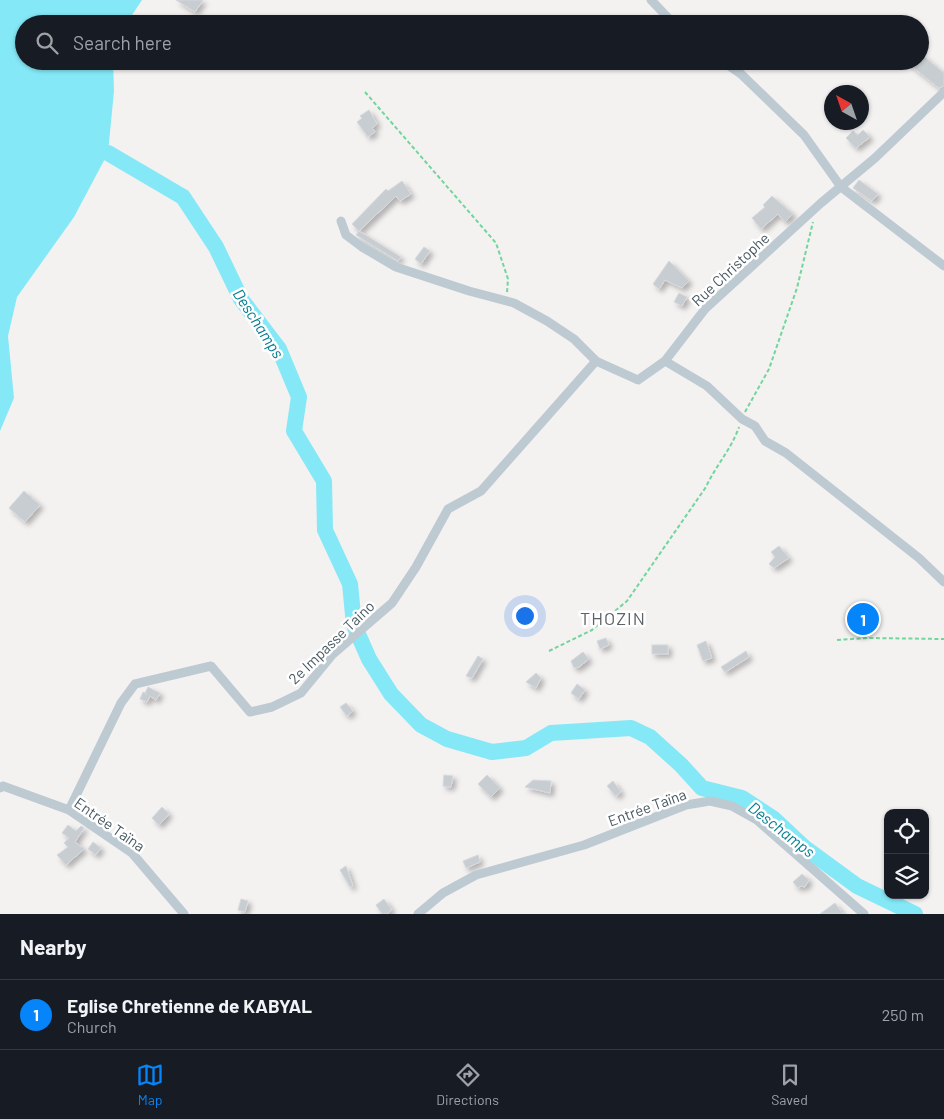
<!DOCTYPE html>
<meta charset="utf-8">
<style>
:root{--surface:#171b24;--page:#242831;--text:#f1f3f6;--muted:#9ea1a6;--line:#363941;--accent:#0684f9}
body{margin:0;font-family:Barlow,sans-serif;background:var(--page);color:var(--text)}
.controls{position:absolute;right:15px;bottom:15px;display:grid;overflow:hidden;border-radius:10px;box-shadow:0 1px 4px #0004}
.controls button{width:45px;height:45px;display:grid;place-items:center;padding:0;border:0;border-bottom:1px solid var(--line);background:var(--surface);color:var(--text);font:25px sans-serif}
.compass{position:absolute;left:824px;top:85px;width:45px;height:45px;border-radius:50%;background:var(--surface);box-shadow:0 1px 4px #0004;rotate:320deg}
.you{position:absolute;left:524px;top:615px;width:18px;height:18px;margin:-12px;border:4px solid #fff;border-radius:50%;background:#1a73e8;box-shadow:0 0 0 8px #1a73e833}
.badge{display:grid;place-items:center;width:32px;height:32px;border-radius:50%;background:var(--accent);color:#fff;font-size:16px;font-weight:700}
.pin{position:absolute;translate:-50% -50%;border:2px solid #fff;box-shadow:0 1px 5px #0006}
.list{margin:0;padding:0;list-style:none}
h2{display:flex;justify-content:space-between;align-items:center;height:65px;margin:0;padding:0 20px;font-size:21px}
h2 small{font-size:16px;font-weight:400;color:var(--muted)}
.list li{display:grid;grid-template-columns:32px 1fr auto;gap:15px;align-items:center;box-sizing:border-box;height:70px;padding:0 20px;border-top:1px solid var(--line)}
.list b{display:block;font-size:19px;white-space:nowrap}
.list p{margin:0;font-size:16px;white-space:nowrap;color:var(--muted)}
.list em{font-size:16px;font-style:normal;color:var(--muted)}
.icon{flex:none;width:28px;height:28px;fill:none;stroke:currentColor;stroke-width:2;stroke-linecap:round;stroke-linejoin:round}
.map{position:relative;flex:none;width:944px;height:914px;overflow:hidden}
.search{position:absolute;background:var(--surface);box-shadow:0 1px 4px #0004;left:15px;right:15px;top:15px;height:55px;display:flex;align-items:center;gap:12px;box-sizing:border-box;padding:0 18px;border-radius:28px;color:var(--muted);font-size:19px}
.sheet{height:135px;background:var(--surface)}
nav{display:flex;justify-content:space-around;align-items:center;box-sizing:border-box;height:70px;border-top:1px solid var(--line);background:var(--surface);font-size:14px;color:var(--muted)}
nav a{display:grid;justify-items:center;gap:2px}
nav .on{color:var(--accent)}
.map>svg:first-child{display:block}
.water{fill:#85e8f6}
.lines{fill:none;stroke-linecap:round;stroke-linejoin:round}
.river{stroke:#85e8f6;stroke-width:16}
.building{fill:#c8cdd2;stroke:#d5d8dd;filter:url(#shadow)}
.path{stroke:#70d69c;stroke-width:2;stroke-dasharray:4 2.5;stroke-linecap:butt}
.minor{stroke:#becad2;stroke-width:9}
.labels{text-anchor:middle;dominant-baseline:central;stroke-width:5;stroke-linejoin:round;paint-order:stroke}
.street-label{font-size:15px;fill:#475761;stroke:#fff}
.water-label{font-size:16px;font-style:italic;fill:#047e90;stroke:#fff}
.quarter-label{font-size:18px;letter-spacing:1px;fill:#5d6267;stroke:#fff}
</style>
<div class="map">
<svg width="944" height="914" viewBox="0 0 944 914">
<defs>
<filter id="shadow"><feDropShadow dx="3.5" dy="3.5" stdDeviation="2.5" flood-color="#0004"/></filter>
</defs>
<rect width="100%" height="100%" fill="#f4f1f1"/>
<polygon class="water" points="0,0 142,0 126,24 24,24 24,61 113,61 114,91 108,153 74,217 17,297 8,336 14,398 0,431"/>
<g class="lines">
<polyline class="river" points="108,153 183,197 216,247 241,299 279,349 299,397 294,431 324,481 325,530 350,584 354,625 369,659 391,694 421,725 447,739 492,752 526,748 551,733 631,728 650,737 681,765 702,788 742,798 774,819 805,848 857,886 915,914"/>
</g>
<g class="building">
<polygon points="176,0 203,0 195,12"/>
<polygon points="920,53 944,73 944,86 939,88 905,61 920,61"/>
<polygon points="369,110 377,124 372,128 375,132 368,137 357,122 362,118 360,116"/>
<polygon points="863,130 870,137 856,148 846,138 853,131 858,135"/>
<polygon points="859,180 878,194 872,201 853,188"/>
<polygon points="402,181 411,194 400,201 396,196 359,231 352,224 386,189 388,191"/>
<polygon points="772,196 793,214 785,222 778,214 761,229 752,218 765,207 763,205"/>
<polygon points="359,231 401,257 398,261 356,235"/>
<polygon points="424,247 430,251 421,264 415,259"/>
<polygon points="669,261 689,281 682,288 665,280 659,289 653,284"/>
<polygon points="679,293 687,297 682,306 674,302"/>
<polygon points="24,491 40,505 25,522 9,508"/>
<polygon points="779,546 789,558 774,568 769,564 775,557 771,552"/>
<polygon points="606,638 609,645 600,649 597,641"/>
<polygon points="706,641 712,658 703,661 697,645"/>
<rect x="652" y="645" width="16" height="9"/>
<polygon points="746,651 749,657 725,672 721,667"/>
<polygon points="583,652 589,659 579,667 574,668 571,661"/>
<polygon points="478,656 483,659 472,678 466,676"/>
<polygon points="536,673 541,678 536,688 526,682"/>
<polygon points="577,684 585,690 579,699 571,693"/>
<polygon points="148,687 160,693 156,700 150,696 147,702 140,699 143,692 147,694 145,693"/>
<polygon points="346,703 353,711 347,716 340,707"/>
<polygon points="444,775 453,776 451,787 443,786"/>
<polygon points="487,775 500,788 491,797 478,784"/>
<polygon points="533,780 551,781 550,793 525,787"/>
<polygon points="613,781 621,792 616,796 607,786"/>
<polygon points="162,807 169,814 159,825 152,818"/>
<polygon points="68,825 76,831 81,826 84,828 75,842 84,849 66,865 57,855 68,847 64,843 69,838 62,833"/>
<polygon points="93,842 101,848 96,855 88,849"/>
<polygon points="478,855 480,862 466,868 463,861"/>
<polygon points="346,866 353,886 350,887 340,870"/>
<polygon points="802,874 809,880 805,887 801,886 798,888 793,882"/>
<polygon points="241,899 248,901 245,912 238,910"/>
<polygon points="384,899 392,910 387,914 382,914 376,905"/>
<polygon points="835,903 843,914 820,914"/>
</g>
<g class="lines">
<g class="path">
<polyline points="365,92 496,243 508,279 507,293"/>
<polyline points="745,412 769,369 797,288 813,222"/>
<polyline points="837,640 867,638 944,639"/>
<path d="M549,651L592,630L627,601L706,487C716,465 731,450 739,427"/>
</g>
<g class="minor">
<polyline points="651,0 674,24"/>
<polyline points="722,61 741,74 804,135 841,187 944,266"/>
<polyline points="341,221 346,235 362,247 396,267 469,291 514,303 547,321 574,339 596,361 638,380 665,361 705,309 821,203 875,158 944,92"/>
<polyline points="665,361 707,386 742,419 755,426 765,441 786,453 919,558 944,582"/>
<polyline points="0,788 3,786 69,810 132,853 184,914"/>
<polyline points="69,810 121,703 135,684 211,666 250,712 272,707 301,693 333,654 392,603 416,567 448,509 481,491 596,361"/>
<polyline points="418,914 443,893 476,875 584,845 686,805 710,801 732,806 757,820 864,914"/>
</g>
</g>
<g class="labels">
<g class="street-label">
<text transform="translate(730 269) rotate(-43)">Rue Christophe</text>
<text transform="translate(331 642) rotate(-44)">2e Impasse Taino</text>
<text transform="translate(647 807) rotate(-20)">Entrée Taïna</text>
<text transform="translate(110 824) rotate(35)">Entrée Taïna</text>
</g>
<g class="water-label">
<text transform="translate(259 323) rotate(57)">Deschamps</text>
<text transform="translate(782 829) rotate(38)">Deschamps</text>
</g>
<g class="quarter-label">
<text x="613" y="618">THOZIN</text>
</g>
</g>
</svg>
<div class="controls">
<button><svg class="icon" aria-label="locate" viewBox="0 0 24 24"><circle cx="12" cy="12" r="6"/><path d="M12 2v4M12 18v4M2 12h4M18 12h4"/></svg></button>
<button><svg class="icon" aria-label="layers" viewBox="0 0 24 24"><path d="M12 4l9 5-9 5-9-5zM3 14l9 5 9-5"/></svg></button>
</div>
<svg class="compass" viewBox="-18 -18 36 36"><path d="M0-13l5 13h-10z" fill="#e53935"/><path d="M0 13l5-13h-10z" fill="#9ea1a6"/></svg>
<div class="you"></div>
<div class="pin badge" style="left:863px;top:619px">1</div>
<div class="search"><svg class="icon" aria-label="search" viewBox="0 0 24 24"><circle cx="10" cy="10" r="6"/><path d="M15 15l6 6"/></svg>Search here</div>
</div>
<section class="sheet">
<h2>Nearby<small></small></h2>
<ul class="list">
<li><span class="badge">1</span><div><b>Eglise Chretienne de KABYAL</b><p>Church</p></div><em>250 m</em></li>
</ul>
</section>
<nav>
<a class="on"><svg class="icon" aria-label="map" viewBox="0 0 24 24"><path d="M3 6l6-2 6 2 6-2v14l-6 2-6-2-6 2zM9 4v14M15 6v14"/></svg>Map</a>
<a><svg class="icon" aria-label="directions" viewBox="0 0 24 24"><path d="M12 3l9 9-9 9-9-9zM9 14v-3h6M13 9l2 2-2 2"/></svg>Directions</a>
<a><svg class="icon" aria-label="saved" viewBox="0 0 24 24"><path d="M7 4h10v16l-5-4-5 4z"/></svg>Saved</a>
</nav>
